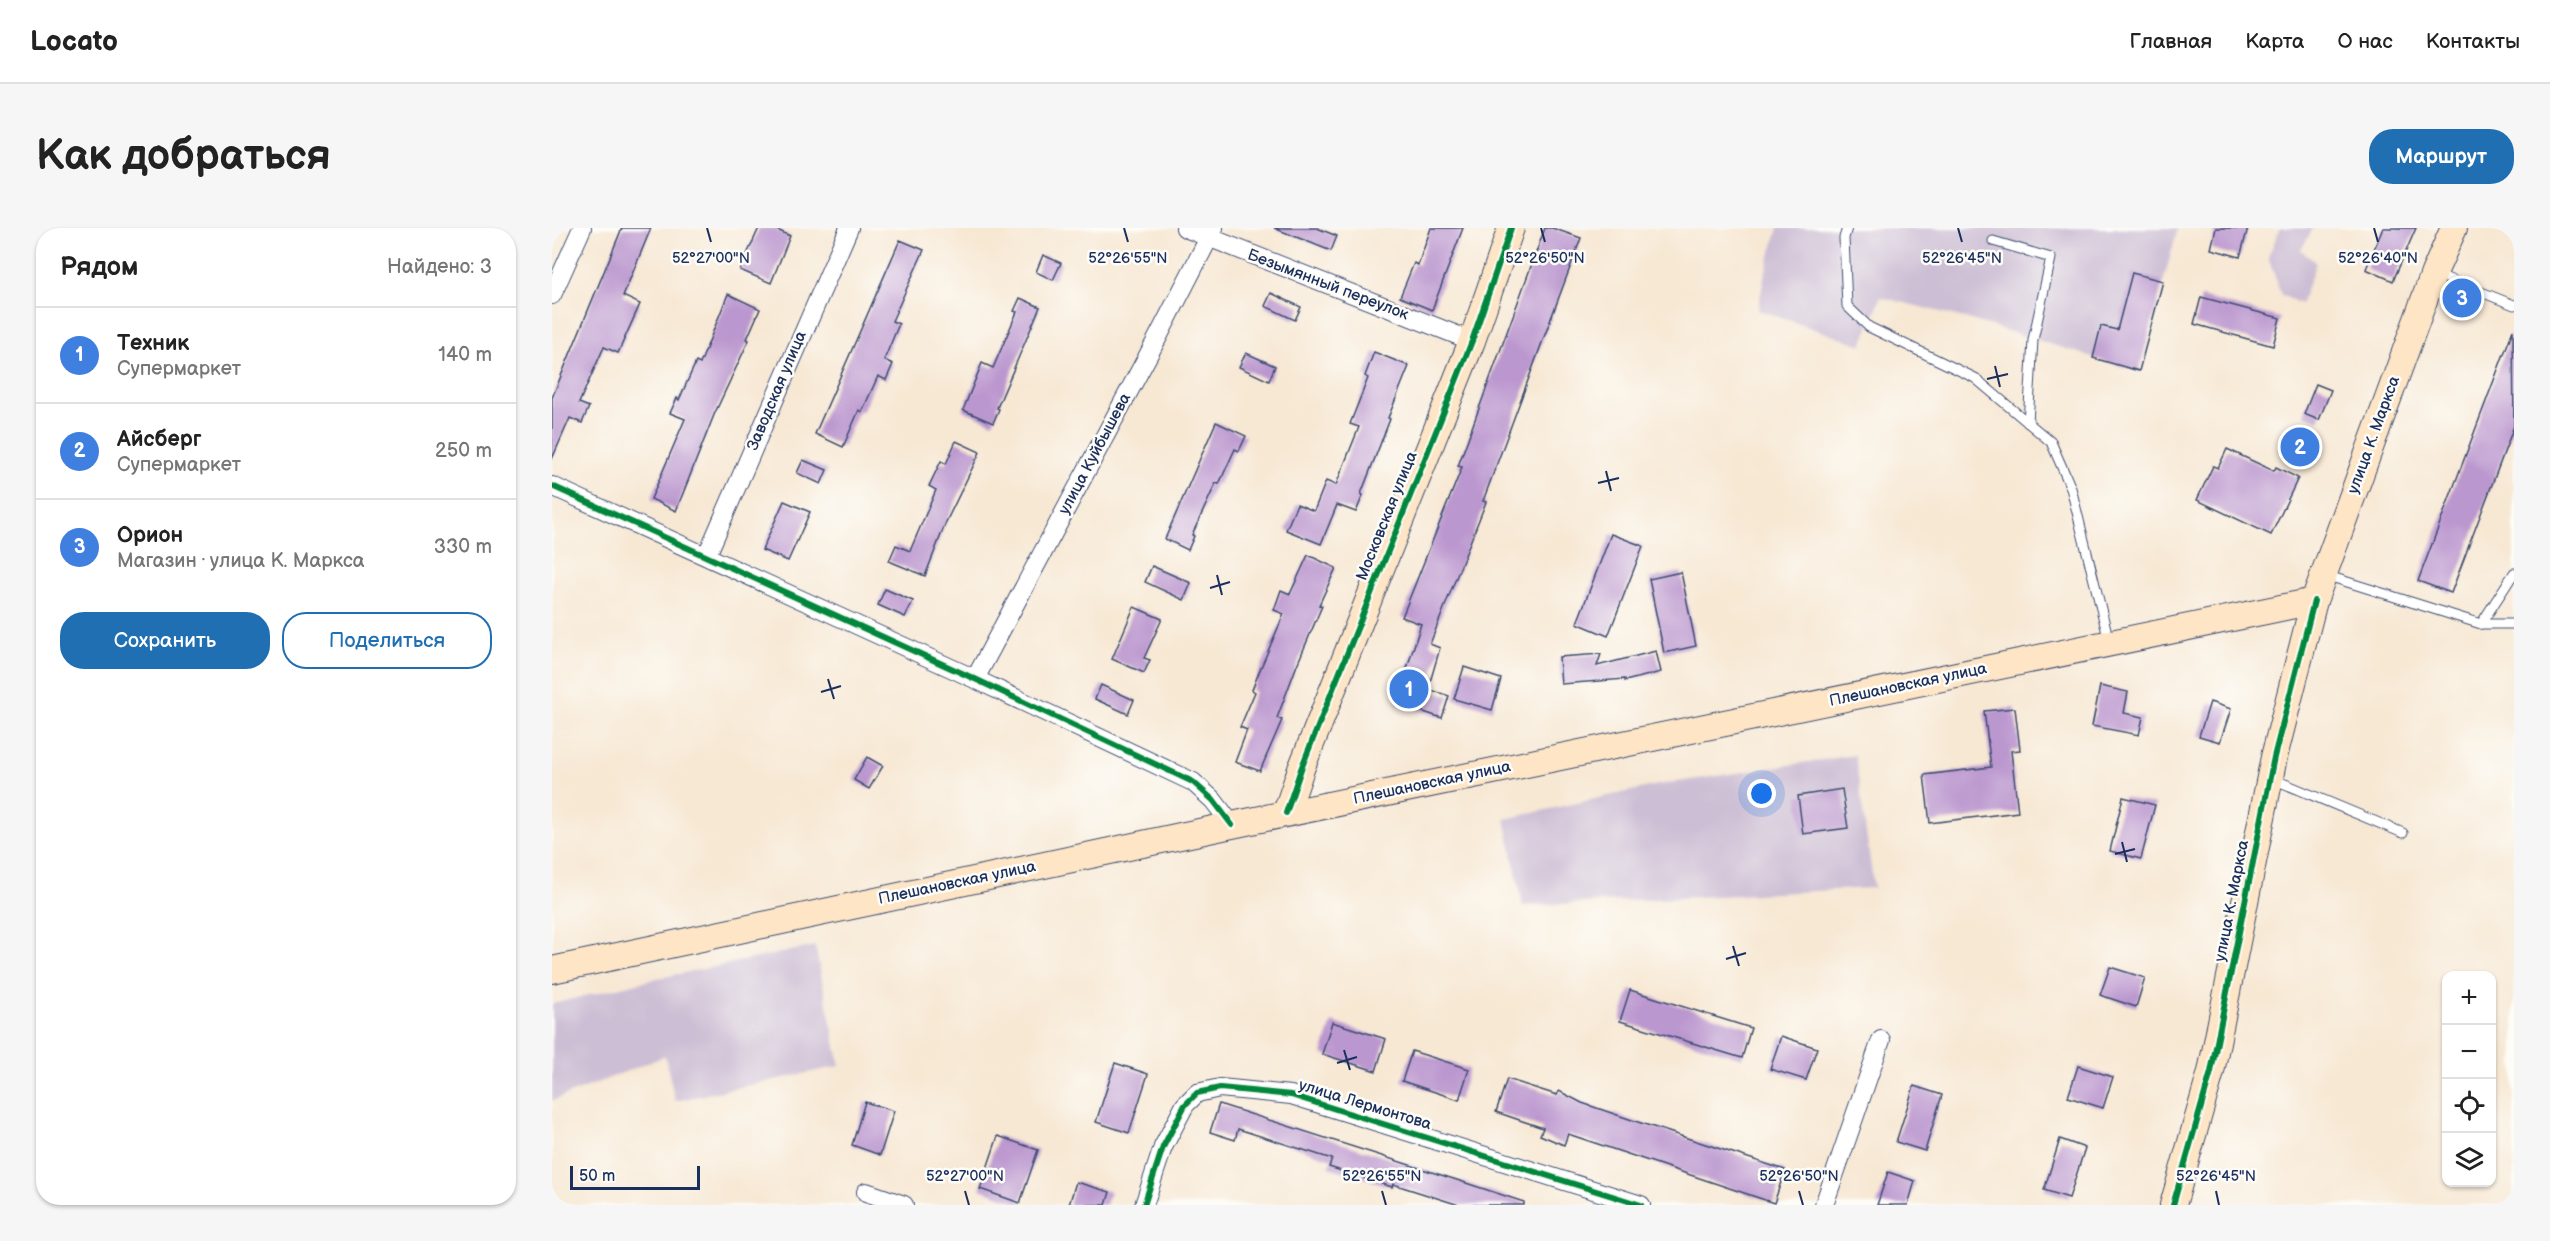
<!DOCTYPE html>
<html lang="ru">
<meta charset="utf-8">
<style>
:root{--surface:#fff;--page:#f6f6f6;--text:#222;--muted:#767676;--line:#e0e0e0;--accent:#1f6fb2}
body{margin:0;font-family:"Balsamiq Sans",sans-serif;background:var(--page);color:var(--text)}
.controls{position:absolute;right:18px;bottom:18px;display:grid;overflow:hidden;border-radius:12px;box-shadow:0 2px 4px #0004}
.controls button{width:54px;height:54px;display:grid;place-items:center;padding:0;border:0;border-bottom:2px solid var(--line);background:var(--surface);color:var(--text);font:30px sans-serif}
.scale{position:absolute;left:18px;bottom:15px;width:130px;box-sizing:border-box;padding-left:6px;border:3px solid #1b2f5e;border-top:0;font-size:16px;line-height:21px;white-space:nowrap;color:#1b2f5e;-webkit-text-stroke:4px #fdfcf7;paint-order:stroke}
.you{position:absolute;left:1210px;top:566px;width:21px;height:21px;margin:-15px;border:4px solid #fff;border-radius:50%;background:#1a73e8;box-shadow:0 0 0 9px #1a73e833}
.badge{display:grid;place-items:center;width:39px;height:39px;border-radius:50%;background:var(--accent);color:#fff;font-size:20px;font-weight:700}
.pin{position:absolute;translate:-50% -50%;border:3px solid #fff;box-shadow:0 2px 6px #0006}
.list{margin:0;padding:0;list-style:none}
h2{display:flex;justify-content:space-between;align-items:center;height:78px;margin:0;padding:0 24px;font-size:26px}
h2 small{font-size:20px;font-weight:400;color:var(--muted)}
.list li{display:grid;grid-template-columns:39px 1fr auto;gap:18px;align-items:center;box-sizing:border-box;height:96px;padding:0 24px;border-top:2px solid var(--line)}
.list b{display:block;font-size:22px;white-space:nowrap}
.list p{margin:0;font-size:20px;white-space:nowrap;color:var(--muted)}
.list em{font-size:20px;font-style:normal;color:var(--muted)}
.actions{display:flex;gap:12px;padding:18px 24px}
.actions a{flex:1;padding:14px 0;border:2px solid var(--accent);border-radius:24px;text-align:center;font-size:21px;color:var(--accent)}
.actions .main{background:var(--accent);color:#fff}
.icon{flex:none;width:33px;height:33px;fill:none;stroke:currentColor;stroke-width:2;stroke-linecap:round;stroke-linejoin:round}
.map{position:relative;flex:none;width:1962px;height:977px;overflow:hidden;border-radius:24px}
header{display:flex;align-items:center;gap:36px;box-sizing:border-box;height:84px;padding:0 30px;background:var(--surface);border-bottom:2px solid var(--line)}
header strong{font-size:28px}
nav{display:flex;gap:33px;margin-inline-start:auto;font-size:21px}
.intro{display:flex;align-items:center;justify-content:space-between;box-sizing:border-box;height:144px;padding:0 36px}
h1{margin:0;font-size:42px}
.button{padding:15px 27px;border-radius:24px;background:var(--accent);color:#fff;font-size:21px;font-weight:700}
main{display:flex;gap:36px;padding:0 36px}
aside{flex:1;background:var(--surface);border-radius:24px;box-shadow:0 2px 4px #0004}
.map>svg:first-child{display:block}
.industrial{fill:#ccbed4}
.building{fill:#bb97cf}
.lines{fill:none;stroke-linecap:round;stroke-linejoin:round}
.lane-casing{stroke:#3c4b70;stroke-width:11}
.street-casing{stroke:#3c4b70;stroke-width:20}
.secondary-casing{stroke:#3c4b70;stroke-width:28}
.lane{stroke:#fff;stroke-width:9}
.street{stroke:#fff;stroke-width:18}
.secondary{stroke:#fde5c5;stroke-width:26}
.cycleway-casing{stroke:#fdfcf7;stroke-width:10}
.cycleway{stroke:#00873e;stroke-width:6}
.ticks{fill:none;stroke:#1b2f5e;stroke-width:2}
.labels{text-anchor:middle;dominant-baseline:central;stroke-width:5;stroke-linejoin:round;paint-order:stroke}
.street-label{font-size:16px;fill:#1b2f5e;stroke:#fdfcf7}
.ticks-label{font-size:15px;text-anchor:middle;fill:#1b2f5e;stroke:#fdfcf7;stroke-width:5;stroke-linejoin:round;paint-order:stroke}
</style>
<header>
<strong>Locato</strong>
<nav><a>Главная</a><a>Карта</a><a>О нас</a><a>Контакты</a></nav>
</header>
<div class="intro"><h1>Как добраться</h1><a class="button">Маршрут</a></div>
<main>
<aside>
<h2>Рядом<small>Найдено: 3</small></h2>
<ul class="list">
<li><span class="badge" style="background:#3f7fe0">1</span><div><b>Техник</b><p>Супермаркет</p></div><em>140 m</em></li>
<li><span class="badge" style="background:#3f7fe0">2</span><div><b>Айсберг</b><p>Супермаркет</p></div><em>250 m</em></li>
<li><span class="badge" style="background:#3f7fe0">3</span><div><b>Орион</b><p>Магазин · улица К. Маркса</p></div><em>330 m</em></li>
</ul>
<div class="actions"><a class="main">Сохранить</a><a>Поделиться</a></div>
</aside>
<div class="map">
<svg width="1962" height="977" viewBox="0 0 1962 977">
<rect width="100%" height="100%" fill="#fdfcf7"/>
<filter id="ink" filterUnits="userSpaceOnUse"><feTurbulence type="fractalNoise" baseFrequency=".0167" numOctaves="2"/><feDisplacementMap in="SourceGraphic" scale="12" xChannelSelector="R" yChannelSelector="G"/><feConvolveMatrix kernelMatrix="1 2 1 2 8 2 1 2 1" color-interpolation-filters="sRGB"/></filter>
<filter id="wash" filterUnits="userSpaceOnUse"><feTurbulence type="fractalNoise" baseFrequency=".008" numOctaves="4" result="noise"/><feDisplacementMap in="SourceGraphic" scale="24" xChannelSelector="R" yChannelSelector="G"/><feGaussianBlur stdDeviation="1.35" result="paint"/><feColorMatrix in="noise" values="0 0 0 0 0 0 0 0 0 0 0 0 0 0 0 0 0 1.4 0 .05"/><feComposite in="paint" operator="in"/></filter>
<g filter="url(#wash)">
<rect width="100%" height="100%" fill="#f7e8d4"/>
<g class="industrial">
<polygon points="1226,0 1626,0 1587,143 1412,90 1329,69 1310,117 1206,82 1212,49"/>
<polygon points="1728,0 1761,0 1749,22 1764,35 1749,76 1729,67 1716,29"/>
<polygon points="1303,527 1322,660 971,678 953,591 1106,557"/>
<polygon points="263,718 288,838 123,873 113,828 0,873 0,776 98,752"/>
</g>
<g id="blocks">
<g class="building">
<polygon points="70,0 99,0 71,68 88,76 66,125 52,119 27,175 37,179 30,195 18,190 0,231 0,170"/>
<polygon points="207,0 221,0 238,8 219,55 188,42"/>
<polygon points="722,0 765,0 785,8 779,23"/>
<polygon points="879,0 911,0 880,82 848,69 862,35 866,37"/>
<polygon points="993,0 1000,0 1029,10 931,273 934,274 878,416 888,420 876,461 897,468 890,490 844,475 869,396 850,389 910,239 906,238"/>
<polygon points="1664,0 1696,0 1688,29 1659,21"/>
<polygon points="1831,0 1864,0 1841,53 1814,41"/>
<polygon points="348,12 372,22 340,93 347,96 332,132 341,136 334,152 326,148 310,184 307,182 291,219 263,206"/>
<polygon points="491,27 509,35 501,52 484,44"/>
<polygon points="1580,45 1611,53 1587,143 1541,130 1549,98 1565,102"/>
<polygon points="719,65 749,79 743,92 713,78"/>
<polygon points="176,66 208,81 195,111 197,112 162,187 124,283 99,271 133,191 118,185 125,170 127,172 144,134 148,136"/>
<polygon points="1649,69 1728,90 1721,118 1642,96"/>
<polygon points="468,70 488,79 445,180 447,181 441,195 411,182 430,135 441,140 465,84 462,83"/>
<polygon points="1961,102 1962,198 1899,365 1866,353"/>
<polygon points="822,124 857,138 836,190 838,191 809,266 811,267 804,284 785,277 769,316 734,302 745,276 762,283 774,253 784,257 807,199 798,196 816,150 813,148"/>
<polygon points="694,125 723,138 717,153 687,139"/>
<polygon points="1764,156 1779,162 1767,192 1752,186"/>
<polygon points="664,194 694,208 687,223 683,221 667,256 664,255 640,307 642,308 636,322 613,311"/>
<polygon points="404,213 428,224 394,294 373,348 337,333 344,317 358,323 384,262 377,258 389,233 394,236"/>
<polygon points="1675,221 1722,243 1724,239 1746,250 1719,307 1645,272 1661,238 1666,240"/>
<polygon points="251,232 275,242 269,256 245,245"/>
<polygon points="232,273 258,284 236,333 210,322"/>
<polygon points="1059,306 1091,318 1056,408 1025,395"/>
<polygon points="756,327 784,340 767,377 770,378 745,437 725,490 730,492 708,543 683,534 695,502 688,499 703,464 700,462 707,444 732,386 722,382 729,362 738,366"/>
<polygon points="600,338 639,355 632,372 593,354"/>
<polygon points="1129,344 1144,418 1112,425 1097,351"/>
<polygon points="333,361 361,373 353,389 326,377"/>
<polygon points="582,379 610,391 592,430 598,432 592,445 560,431"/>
<polygon points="1104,423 1109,444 1073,453 1073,451 1009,456 1007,429 1049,426 1045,438"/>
<polygon points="912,439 949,451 940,482 902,471"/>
<polygon points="549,457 582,472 576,486 543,471"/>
<polygon points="1548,458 1576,464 1572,485 1591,489 1587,507 1540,498"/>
<polygon points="1658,474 1679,481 1668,514 1647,508"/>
<polygon points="1463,480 1468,522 1459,523 1466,584 1378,595 1372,547 1439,539 1432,483"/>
<polygon points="315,529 331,538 317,561 302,552"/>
<polygon points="1290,561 1296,600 1251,606 1246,568"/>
<polygon points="1571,569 1603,577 1589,631 1558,623"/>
<polygon points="1558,739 1593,750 1584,779 1548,767"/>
<polygon points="1078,762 1199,800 1190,830 1068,793"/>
<polygon points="780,794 834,811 824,843 770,826"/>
<polygon points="1229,808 1265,820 1254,852 1218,841"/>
<polygon points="860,823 917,841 907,872 850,853"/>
<polygon points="563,835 596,846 577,905 544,894"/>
<polygon points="1526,838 1561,849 1551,880 1516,869"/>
<polygon points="955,851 1005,867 1007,863 1030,875 1089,895 1233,942 1222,975 1016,906 1012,917 988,907 991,900 944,884"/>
<polygon points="1362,858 1390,867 1373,923 1344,914"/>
<polygon points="313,874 342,883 328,927 300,917"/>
<polygon points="667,876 911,954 972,974 972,977 907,977 841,956 840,959 777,939 780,931 686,901 683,912 658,904"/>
<polygon points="446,908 486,922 468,975 428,961"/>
<polygon points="1508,911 1533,920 1517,970 1492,962"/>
<polygon points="1336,944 1363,953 1356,977 1325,977"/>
<polygon points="524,954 558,964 554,977 517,977"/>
</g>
</g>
</g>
<g filter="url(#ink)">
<use href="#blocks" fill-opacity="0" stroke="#3c4b70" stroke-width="1.5"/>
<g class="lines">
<g class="lane-casing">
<g id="lane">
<polyline points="1295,0 1292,10 1295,78 1317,99 1423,150 1499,214 1519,260 1557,413"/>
<polyline points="1441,13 1499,30 1481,112 1476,195"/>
<polyline points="1884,46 1962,77"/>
<polyline points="1773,347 1929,396 1962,396"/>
<polyline points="1929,396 1962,345"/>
<polyline points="1721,551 1851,605"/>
</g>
</g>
<g class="street-casing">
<g id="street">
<polyline points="633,0 920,113"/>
<polyline points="0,67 30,0"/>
<polyline points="0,258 423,451 641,554 661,572 680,597"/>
<polyline points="155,327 297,0"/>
<polyline points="423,451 607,107 662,0"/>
<polyline points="314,964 352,977"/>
<polyline points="592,977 611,919 633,877 645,865 668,860 739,867 1089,977"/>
<polyline points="1272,977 1329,812"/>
</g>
</g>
<g class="secondary-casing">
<g id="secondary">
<polyline points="734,585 749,541 920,113 959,0"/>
<polyline points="0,742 680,597 1762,373"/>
<polyline points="1621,977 1659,844 1722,529 1762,373 1882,45 1902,0"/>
</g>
</g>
<use href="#lane" class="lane"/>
<use href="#street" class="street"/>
<use href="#secondary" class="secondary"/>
<g class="cycleway-casing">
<g id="cycleway">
<polyline points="0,258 423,451 641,554 661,572 680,597"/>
<polyline points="734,585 749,541 920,113 959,0"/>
<polyline points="592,977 611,919 633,877 645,865 668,860 739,867 1089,977"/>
<polyline points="1621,977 1659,844 1722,529 1762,373"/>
</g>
</g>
<use href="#cycleway" class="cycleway"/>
</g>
</g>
<path class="ticks" d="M155,0L159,14M572,0L576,14M989,0L993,14M1406,0L1410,14M1822,0L1826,14M1443,138L1448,159M1435,151L1456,146M1054,243L1059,263M1046,255L1067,250M665,347L670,367M658,360L678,354M276,451L282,471M269,464L289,458M1570,614L1575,634M1563,626L1583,621M1181,718L1187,738M1174,731L1194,725M792,822L798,842M785,835L805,829M413,963L417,977M830,963L834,977M1247,963L1251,977M1664,963L1667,977"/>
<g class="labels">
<g class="street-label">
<text transform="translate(776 57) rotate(21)">Безымянный переулок</text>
<text transform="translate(225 163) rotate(-67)">Заводская улица</text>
<text transform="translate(1822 207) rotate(-70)">улица К. Маркса</text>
<text transform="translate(543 226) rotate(-62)">улица Куйбышева</text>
<text transform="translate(835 288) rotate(-68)">Московская улица</text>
<text transform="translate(1356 457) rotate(-12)">Плешановская улица</text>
<text transform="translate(880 555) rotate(-12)">Плешановская улица</text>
<text transform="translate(405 655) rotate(-12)">Плешановская улица</text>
<text transform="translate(1680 673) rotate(-79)">улица К. Маркса</text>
<text transform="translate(813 877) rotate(17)">улица Лермонтова</text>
</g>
</g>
<g class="ticks-label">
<text x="159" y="35">52°27'00"N</text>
<text x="576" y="35">52°26'55"N</text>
<text x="993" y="35">52°26'50"N</text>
<text x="1410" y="35">52°26'45"N</text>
<text x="1826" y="35">52°26'40"N</text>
<text x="413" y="953">52°27'00"N</text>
<text x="830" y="953">52°26'55"N</text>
<text x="1247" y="953">52°26'50"N</text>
<text x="1664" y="953">52°26'45"N</text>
</g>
</svg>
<div class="controls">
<button>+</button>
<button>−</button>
<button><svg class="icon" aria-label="locate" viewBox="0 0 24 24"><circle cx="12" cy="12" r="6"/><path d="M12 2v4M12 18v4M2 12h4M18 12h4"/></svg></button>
<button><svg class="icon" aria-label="layers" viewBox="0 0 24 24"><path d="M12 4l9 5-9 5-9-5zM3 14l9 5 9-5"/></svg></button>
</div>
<div class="scale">50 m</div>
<div class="you"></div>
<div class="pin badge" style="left:857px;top:461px;background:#3f7fe0">1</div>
<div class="pin badge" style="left:1748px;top:219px;background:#3f7fe0">2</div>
<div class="pin badge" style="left:1910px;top:70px;background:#3f7fe0">3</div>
</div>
</main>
